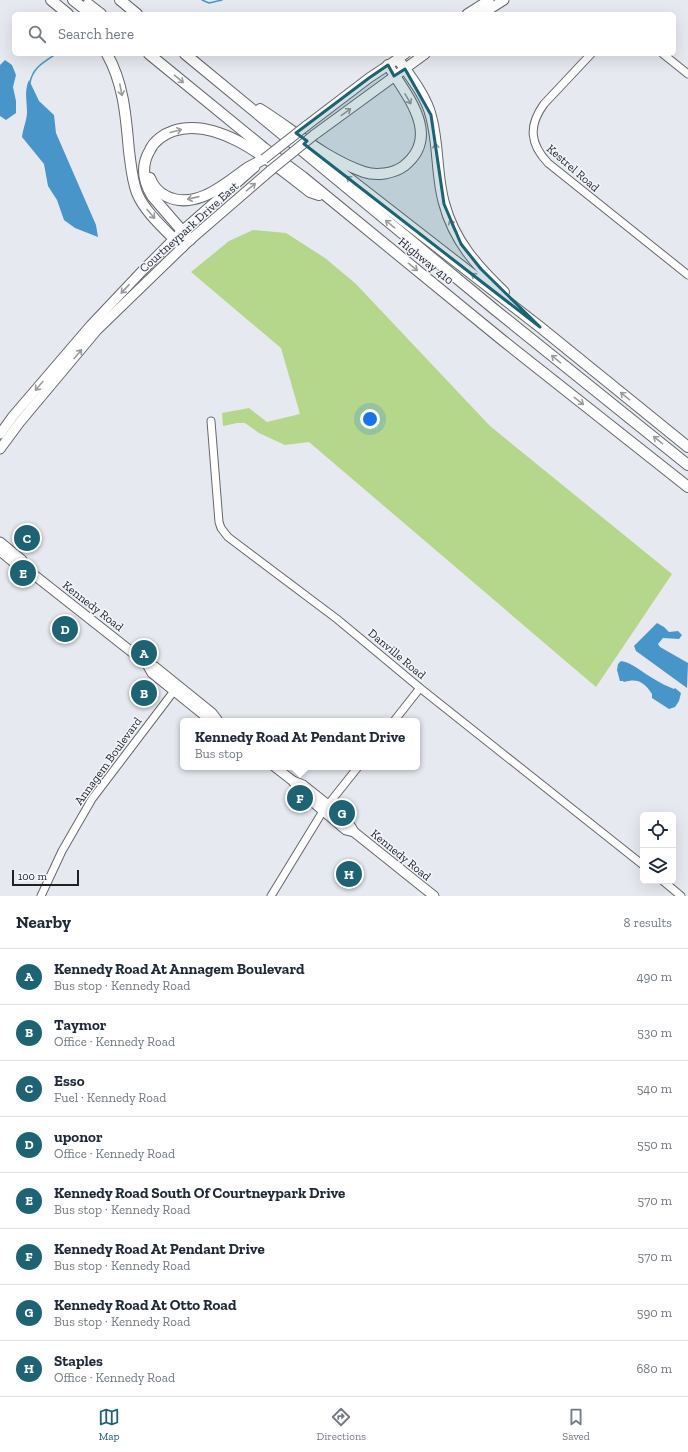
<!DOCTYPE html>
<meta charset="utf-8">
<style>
:root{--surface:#fff;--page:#f6f6f7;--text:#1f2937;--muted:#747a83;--line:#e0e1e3;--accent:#1d6374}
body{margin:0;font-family:"Zilla Slab",serif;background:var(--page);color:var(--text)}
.controls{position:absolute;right:12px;bottom:12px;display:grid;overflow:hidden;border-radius:6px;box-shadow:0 4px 16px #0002}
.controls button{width:36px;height:36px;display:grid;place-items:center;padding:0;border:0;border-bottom:1px solid var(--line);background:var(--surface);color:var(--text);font:20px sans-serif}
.scale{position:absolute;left:12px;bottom:10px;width:67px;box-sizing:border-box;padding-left:4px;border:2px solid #1f2123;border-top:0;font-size:11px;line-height:14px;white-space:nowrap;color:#1f2123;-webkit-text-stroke:3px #f3f6fd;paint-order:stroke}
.you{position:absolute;left:370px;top:419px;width:14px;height:14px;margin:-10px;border:3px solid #fff;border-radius:50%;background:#1a73e8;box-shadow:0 0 0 6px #1a73e833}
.badge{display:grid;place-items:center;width:26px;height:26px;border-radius:50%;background:var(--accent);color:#fff;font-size:13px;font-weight:700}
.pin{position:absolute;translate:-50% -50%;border:2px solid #fff;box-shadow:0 1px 4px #0006}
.popup{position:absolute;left:180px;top:718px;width:240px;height:52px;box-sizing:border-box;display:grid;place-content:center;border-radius:6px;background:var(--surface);filter:drop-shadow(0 1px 3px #0005);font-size:13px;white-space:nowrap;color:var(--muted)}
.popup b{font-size:15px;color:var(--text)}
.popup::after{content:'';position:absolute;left:50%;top:100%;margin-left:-8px;border:8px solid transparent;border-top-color:var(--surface)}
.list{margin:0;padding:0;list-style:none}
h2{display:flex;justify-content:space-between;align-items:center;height:52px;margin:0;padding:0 16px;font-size:17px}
h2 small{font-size:13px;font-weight:400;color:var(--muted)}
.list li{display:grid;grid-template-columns:26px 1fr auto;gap:12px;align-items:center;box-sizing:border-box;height:56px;padding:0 16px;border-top:1px solid var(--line)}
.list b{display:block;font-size:15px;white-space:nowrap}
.list p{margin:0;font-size:13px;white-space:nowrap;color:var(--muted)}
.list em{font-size:13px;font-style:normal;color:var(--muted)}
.icon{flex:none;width:22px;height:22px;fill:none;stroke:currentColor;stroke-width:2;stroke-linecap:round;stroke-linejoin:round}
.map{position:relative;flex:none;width:688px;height:896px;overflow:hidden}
.search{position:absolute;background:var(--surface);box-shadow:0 4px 16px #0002;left:12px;right:12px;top:12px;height:44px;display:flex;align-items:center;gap:10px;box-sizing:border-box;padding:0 14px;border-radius:6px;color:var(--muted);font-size:15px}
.sheet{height:500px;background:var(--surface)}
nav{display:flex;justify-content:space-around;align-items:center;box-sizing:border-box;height:56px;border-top:1px solid var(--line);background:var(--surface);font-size:11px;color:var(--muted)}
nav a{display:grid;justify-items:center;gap:2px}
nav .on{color:var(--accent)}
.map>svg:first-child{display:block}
.green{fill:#b4d78b}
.water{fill:#4895c9}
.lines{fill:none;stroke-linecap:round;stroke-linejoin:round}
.stream{stroke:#4895c9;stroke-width:1.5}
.minor-casing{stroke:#64676c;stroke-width:9}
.major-casing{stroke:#64676c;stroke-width:11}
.highway-casing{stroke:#64676c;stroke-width:12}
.minor{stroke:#fff;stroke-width:7}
.major{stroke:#fff;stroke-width:9}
.highway{stroke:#fff;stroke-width:10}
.major-bridge-casing{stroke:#64676c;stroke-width:11;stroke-linecap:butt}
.major-bridge{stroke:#fff;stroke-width:9}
.oneway{stroke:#9a9b9c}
.marked{fill:#1d6374;fill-opacity:0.2;stroke:#1d6374;stroke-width:3;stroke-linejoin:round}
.labels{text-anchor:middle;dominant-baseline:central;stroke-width:3;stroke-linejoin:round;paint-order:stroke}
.street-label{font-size:12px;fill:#1f2123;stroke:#f3f6fd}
</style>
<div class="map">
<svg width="688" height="896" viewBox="0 0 688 896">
<rect width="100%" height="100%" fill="#e6e9ef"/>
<polygon class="green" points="253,230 286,233 325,258 356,284 490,426 672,574 596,687 309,442 285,445 259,433 245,423 237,423 223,426 222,413 249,408 267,422 300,414 281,348 191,272 229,241"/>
<g class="water">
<polygon points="5,60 12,65 16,75 13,87 16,101 16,113 6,120 0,116 0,65"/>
<path d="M29,80L39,101L54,115L56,133L96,225L98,237L75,228L64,220L57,200L48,186L44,164L22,137C23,128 27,120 27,112C27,100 24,91 29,80Z"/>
<polygon points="657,623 664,627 669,632 678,631 682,635 679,639 663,638 658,644 660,647 688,663 687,688 636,651 634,646"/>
<path d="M621,661C633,663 643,673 654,679C660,683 667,686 674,689L675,688L681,693L679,701L675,707L669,709L652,698V694C644,682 638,678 624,682L623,681H620L617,670L618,664Z"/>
</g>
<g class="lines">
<g class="stream">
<polyline points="202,0 209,3 222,0"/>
<path d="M30,83C32,68 44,62 56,54"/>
</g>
<g class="minor-casing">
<g id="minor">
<path d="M591,54L544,104C528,126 530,144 548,163L688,275"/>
<polyline points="663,54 688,74"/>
<polyline points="211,421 219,522 221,528 228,537 337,619 420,688 643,865"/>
<polyline points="394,721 420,688"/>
<polyline points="663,881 681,896"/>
<polyline points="41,896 62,851 92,799 177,687"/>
<polyline points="271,896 323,811 358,767"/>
</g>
</g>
<g class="major-casing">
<g id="major">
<polyline points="467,14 489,0"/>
<polyline points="482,14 504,0"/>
<polyline points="306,126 369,78 405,54"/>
<polyline points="314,135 425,54"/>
<polyline points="0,434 13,416 91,325 143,270 182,231 255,167"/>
<polyline points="0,449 20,422 97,330 190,240 271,170"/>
<polyline points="0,542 22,560 24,567"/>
<polyline points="0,551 17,565 24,567 147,664 155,667 212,713 218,721"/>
<polyline points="147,664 152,673 209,719 216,720"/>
<polyline points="275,767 293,781 300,791 346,830 354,832"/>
<polyline points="293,781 303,785 328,805 349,824 354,832 434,896"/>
</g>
</g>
<g class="highway-casing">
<g id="highway">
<polyline points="51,0 68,14"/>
<polyline points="73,0 91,14"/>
<polyline points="120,0 137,14"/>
<polyline points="88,4 101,14"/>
<path d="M107,54C124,84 126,118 129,151C131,166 132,180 137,193C145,213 168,232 182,247"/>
<polyline points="149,54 264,148 303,177 501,339 688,487"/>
<polyline points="185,54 494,309 688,465"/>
<path d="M398,59C410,76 426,96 431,116C439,145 436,175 444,203C454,241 477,266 504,292"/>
<path d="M260,109C295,131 324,158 364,172C376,176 393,174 404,166C442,136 407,96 388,65"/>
<polyline points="310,148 540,327 688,447"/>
<path d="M150,178C153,186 158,192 166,196C195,211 225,184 247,168C253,165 258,162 264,159"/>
<path d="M190,240L152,196C143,181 141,165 150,150C154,141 164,134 173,131C220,115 276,166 310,192L319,195"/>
</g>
</g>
<use href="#minor" class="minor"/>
<use href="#major" class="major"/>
<use href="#highway" class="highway"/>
<g class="major-bridge-casing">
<g id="major-bridge">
<polyline points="264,159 306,126"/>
<polyline points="271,170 314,135"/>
</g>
</g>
<use href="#major-bridge" class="major-bridge"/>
</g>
<defs><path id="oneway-shaft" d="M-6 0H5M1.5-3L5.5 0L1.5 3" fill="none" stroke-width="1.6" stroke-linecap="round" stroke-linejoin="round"/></defs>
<g class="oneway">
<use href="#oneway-shaft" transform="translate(179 79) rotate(40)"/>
<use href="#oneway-shaft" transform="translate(121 90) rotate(79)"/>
<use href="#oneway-shaft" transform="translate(408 99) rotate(60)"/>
<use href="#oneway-shaft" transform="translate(346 112) rotate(-36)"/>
<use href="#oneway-shaft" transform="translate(176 131) rotate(-15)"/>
<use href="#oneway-shaft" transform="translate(436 149) rotate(-95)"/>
<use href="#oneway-shaft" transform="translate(351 180) rotate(-142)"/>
<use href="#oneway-shaft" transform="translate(251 187) rotate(-40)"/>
<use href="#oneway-shaft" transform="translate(193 198) rotate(167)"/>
<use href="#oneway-shaft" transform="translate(151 214) rotate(49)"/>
<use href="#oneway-shaft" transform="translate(390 224) rotate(-141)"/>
<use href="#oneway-shaft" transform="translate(452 225) rotate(-112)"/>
<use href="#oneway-shaft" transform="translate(413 267) rotate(39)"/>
<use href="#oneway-shaft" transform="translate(476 277) rotate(-142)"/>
<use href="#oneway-shaft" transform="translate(125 289) rotate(133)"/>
<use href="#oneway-shaft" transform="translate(78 354) rotate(-50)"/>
<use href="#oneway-shaft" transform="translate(556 359) rotate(-141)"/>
<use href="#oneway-shaft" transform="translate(39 386) rotate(131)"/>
<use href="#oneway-shaft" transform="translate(625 396) rotate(-141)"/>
<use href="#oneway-shaft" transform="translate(579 401) rotate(38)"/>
<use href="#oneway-shaft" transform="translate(658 440) rotate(-141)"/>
</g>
<path class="marked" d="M388,65L394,76L405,69L431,115L444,204L461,244L481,269L540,327L304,144L307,141L296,133L369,78Z"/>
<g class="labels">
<g class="street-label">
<text transform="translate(573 168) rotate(41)">Kestrel Road</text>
<text transform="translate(189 227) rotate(-42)">Courtneypark Drive East</text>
<text transform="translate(426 261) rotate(39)">Highway 410</text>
<text transform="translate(93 606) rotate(38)">Kennedy Road</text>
<text transform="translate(397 654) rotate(40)">Danville Road</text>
<text transform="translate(108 761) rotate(-54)">Annagem Boulevard</text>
<text transform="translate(401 855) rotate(39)">Kennedy Road</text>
</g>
</g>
</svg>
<div class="controls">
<button><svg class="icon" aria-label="locate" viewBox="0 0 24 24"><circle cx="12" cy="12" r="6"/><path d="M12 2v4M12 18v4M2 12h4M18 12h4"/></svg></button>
<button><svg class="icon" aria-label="layers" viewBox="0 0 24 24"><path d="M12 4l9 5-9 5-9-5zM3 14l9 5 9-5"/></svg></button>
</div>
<div class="scale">100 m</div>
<div class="you"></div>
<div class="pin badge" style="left:144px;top:653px">A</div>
<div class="pin badge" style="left:144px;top:693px">B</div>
<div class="pin badge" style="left:27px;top:538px">C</div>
<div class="pin badge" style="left:65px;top:629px">D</div>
<div class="pin badge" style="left:23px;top:573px">E</div>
<div class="pin badge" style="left:300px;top:798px">F</div>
<div class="popup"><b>Kennedy Road At Pendant Drive</b>Bus stop</div>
<div class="pin badge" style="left:342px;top:813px">G</div>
<div class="pin badge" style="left:349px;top:874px">H</div>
<div class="search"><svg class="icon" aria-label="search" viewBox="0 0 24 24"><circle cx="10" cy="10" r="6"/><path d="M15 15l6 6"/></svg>Search here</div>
</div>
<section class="sheet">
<h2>Nearby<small>8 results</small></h2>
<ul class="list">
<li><span class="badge">A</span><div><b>Kennedy Road At Annagem Boulevard</b><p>Bus stop · Kennedy Road</p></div><em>490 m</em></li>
<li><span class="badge">B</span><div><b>Taymor</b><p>Office · Kennedy Road</p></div><em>530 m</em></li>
<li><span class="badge">C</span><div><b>Esso</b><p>Fuel · Kennedy Road</p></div><em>540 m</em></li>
<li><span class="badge">D</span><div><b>uponor</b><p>Office · Kennedy Road</p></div><em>550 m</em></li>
<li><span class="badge">E</span><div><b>Kennedy Road South Of Courtneypark Drive</b><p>Bus stop · Kennedy Road</p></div><em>570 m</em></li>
<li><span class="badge">F</span><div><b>Kennedy Road At Pendant Drive</b><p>Bus stop · Kennedy Road</p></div><em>570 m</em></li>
<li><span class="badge">G</span><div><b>Kennedy Road At Otto Road</b><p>Bus stop · Kennedy Road</p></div><em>590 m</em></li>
<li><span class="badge">H</span><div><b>Staples</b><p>Office · Kennedy Road</p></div><em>680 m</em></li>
</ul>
</section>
<nav>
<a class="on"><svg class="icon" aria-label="map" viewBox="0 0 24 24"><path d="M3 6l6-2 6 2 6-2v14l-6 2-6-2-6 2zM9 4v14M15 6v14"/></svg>Map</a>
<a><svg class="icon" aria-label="directions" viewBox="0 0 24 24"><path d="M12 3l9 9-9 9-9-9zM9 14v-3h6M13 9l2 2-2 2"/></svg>Directions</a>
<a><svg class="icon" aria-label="saved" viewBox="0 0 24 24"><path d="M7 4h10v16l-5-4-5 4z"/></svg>Saved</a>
</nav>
